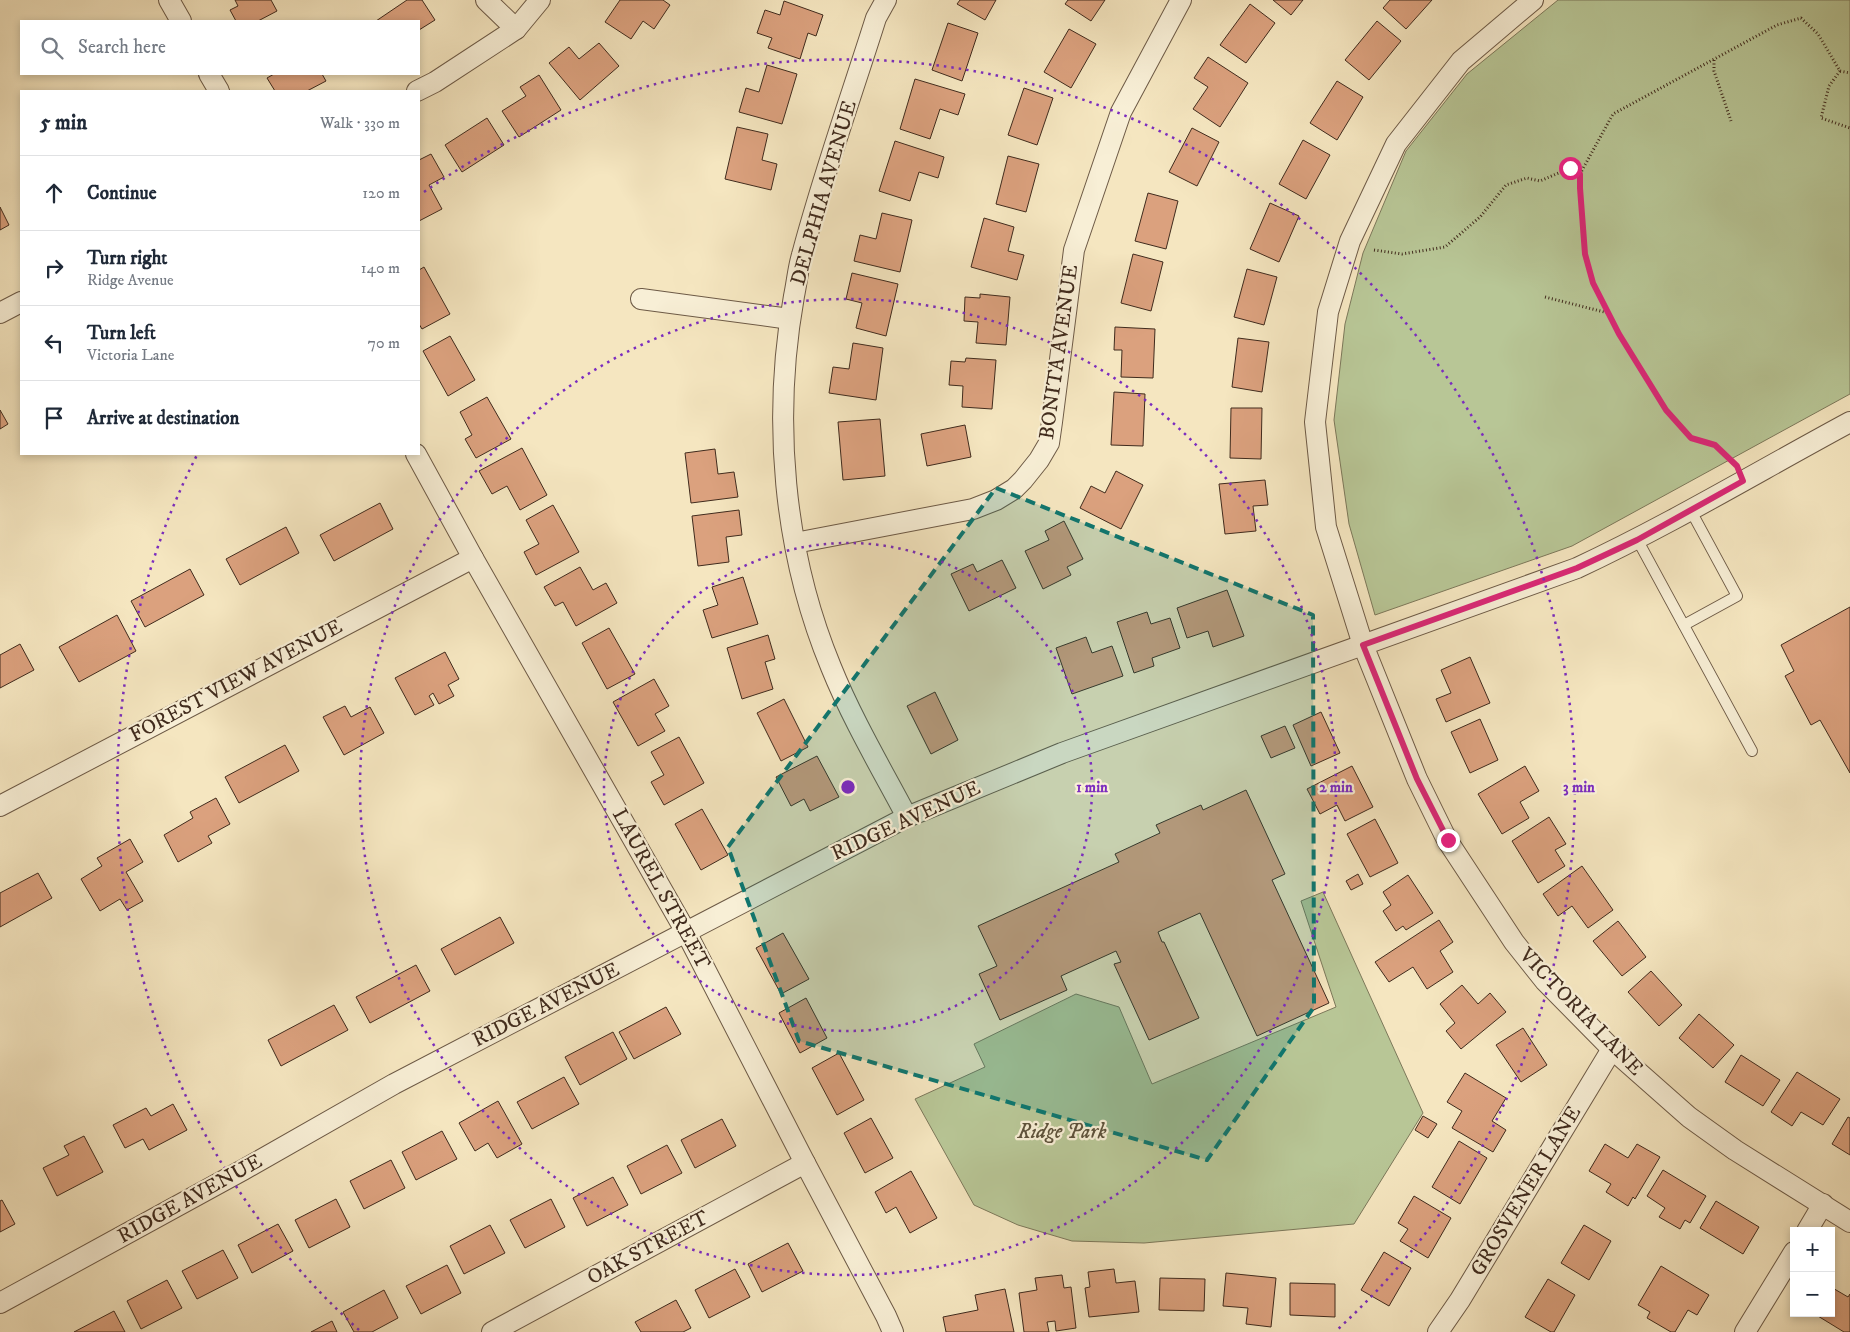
<!DOCTYPE html>
<meta charset="utf-8">
<style>
:root{--surface:#fff;--page:#f2f2f3;--text:#1f2937;--muted:#747a83;--line:#e0e1e3}
body{margin:0;font-family:"IM FELL DW Pica",serif;background:var(--page);color:var(--text)}
.controls{position:absolute;right:15px;bottom:15px;display:grid;overflow:hidden;border-radius:0px;box-shadow:0 2px 8px #0003}
.controls button{width:45px;height:45px;display:grid;place-items:center;padding:0;border:0;border-bottom:1px solid var(--line);background:var(--surface);color:var(--text);font:25px sans-serif}
.stop{position:absolute;width:15px;height:15px;margin:-11px;border:4px solid #db2777;border-radius:50%;background:#fff}
.stop.end{background:#db2777;border-color:#fff;box-shadow:0 1px 5px #0008}
.list{margin:0;padding:0;list-style:none}
h2{display:flex;justify-content:space-between;align-items:center;height:65px;margin:0;padding:0 20px;font-size:21px}
h2 small{font-size:16px;font-weight:400;color:var(--muted)}
.list li{display:grid;grid-template-columns:32px 1fr auto;gap:15px;align-items:center;box-sizing:border-box;height:75px;padding:0 20px;border-top:1px solid var(--line)}
.list b{display:block;font-size:19px;white-space:nowrap}
.list p{margin:0;font-size:16px;white-space:nowrap;color:var(--muted)}
.list em{font-size:16px;font-style:normal;color:var(--muted)}
.icon{flex:none;width:28px;height:28px;fill:none;stroke:currentColor;stroke-width:2;stroke-linecap:round;stroke-linejoin:round}
.map{position:relative;flex:none;width:1850px;height:1332px;overflow:hidden}
.search{position:absolute;background:var(--surface);box-shadow:0 2px 8px #0003;left:20px;top:20px;width:400px;height:55px;display:flex;align-items:center;gap:12px;box-sizing:border-box;padding:0 18px;border-radius:0px;color:var(--muted);font-size:19px}
.panel{position:absolute;background:var(--surface);box-shadow:0 2px 8px #0003;left:20px;top:90px;width:400px;height:365px;border-radius:0px}
.map>svg:first-child{display:block}
.green{fill:#b8c696;stroke:#7c785a}
.building{fill:#dba17e;stroke:#402b1d}
.lines{fill:none;stroke-linecap:round;stroke-linejoin:round}
.service-casing{stroke:#6d5a46;stroke-width:12}
.minor-casing{stroke:#6d5a46;stroke-width:22}
.path{stroke:#402b1d;stroke-width:3;stroke-dasharray:1 2.5;stroke-linecap:butt}
.service{stroke:#f8efd6;stroke-width:10}
.minor{stroke:#f8efd6;stroke-width:20}
.route{stroke:#db2777;stroke-width:6}
.marked{fill:#0f766e;fill-opacity:0.2;stroke:#0f766e;stroke-width:4;stroke-dasharray:10 6;stroke-linejoin:round}
.ring{fill:none;stroke:#7b2cbf;stroke-width:2.5;stroke-dasharray:2.5 5}
.labels{text-anchor:middle;dominant-baseline:central;stroke-width:4.5;stroke-linejoin:round;paint-order:stroke}
.street-label{font-size:21px;fill:#402b1d;stroke:#f8efd6}
.park-label{font-size:21px;font-style:italic;fill:#5e523b;stroke:#f8efd6}
.centre{fill:#7b2cbf;stroke:#f8efd6;stroke-width:2.5}
.ring-label{font-size:15px;text-anchor:middle;font-weight:bold;fill:#7b2cbf;stroke:#f8efd6;stroke-width:4.5;stroke-linejoin:round;paint-order:stroke}
</style>
<div class="map">
<svg width="1850" height="1332" viewBox="0 0 1850 1332">
<rect width="100%" height="100%" fill="#f5e6c0"/>
<filter id="stains"><feTurbulence type="fractalNoise" baseFrequency=".004" numOctaves="4"/><feColorMatrix values="0 0 0 0 .2 0 0 0 0 .09 0 0 0 0 .02 0 0 0 .5 -.17"/></filter>
<radialGradient id="worn" r=".72"><stop offset=".6" stop-color="#630" stop-opacity="0"/><stop offset="1" stop-color="#630" stop-opacity=".3"/></radialGradient>
<g class="green">
<polygon points="1558,0 1850,0 1850,394 1572,546 1375,615 1349,524 1334,420 1345,324 1363,253 1406,151 1467,74"/>
<polygon points="1323,892 1423,1113 1354,1224 1144,1243 1072,1241 1018,1225 974,1205 915,1099 985,1067 974,1044 1076,994 1119,1007 1152,1084 1336,1007 1301,901"/>
</g>
<g class="building">
<polygon points="235,0 271,0 277,11 258,21 236,21 230,10 238,6"/>
<polygon points="407,0 422,0 435,20 419,30 419,21 376,21"/>
<polygon points="620,0 663,0 670,5 654,29 643,21 631,39 605,22"/>
<polygon points="960,0 996,0 985,20 957,4"/>
<polygon points="1068,0 1105,0 1091,21 1065,4"/>
<polygon points="1273,0 1303,0 1291,15"/>
<polygon points="1390,0 1432,0 1406,29 1383,8"/>
<polygon points="784,1 823,15 816,36 808,33 800,59 768,48 772,38 757,33 765,10 780,15"/>
<polygon points="1250,4 1275,23 1246,63 1220,45"/>
<polygon points="1377,21 1401,41 1369,80 1345,60"/>
<polygon points="948,23 978,33 962,81 932,70"/>
<polygon points="1069,29 1096,44 1071,88 1044,72"/>
<polygon points="599,43 619,66 580,100 549,63 569,47 579,59"/>
<polygon points="1208,57 1248,83 1220,127 1193,109 1208,87 1194,78"/>
<polygon points="767,65 797,74 782,124 739,112 746,88 759,92"/>
<polygon points="274,74 322,74 326,81 307,91 275,91 267,78"/>
<polygon points="539,75 561,110 519,137 502,111 526,96 520,87"/>
<polygon points="915,79 965,94 958,115 940,109 930,139 900,129"/>
<polygon points="1337,81 1363,97 1337,140 1310,123"/>
<polygon points="1024,88 1053,98 1037,145 1008,135"/>
<polygon points="487,118 504,145 462,172 445,145"/>
<polygon points="737,127 768,134 762,160 777,164 771,190 725,179"/>
<polygon points="1192,128 1219,142 1197,186 1169,172"/>
<polygon points="1303,140 1330,155 1306,199 1279,184"/>
<polygon points="895,141 944,157 938,178 919,172 910,201 879,191"/>
<polygon points="431,154 444,177 429,185 442,209 419,221 419,160"/>
<polygon points="1008,156 1039,164 1026,212 996,204"/>
<polygon points="1148,193 1178,201 1166,249 1135,241"/>
<polygon points="1270,203 1299,216 1279,262 1250,249"/>
<polygon points="0,207 9,225 0,230"/>
<polygon points="882,213 912,220 900,272 854,261 860,235 876,239"/>
<polygon points="984,218 1014,227 1008,251 1024,255 1017,280 971,267"/>
<polygon points="1133,254 1163,262 1151,311 1121,303"/>
<polygon points="424,267 450,314 422,329 419,324 419,270"/>
<polygon points="1247,269 1277,277 1264,325 1234,317"/>
<polygon points="852,273 898,284 886,336 856,328 862,303 846,299"/>
<polygon points="980,294 1010,297 1006,345 976,343 978,322 964,321 965,297 980,298"/>
<polygon points="1115,327 1155,329 1153,378 1121,377 1122,350 1114,350"/>
<polygon points="450,336 475,380 448,396 423,351"/>
<polygon points="1238,338 1269,342 1262,392 1232,387"/>
<polygon points="853,343 883,348 876,400 829,393 833,367 849,369"/>
<polygon points="966,358 996,360 992,409 962,407 963,386 949,385 951,361 965,362"/>
<polygon points="1114,392 1145,394 1143,446 1111,445"/>
<polygon points="487,397 511,439 476,458 465,439 472,435 460,412"/>
<polygon points="1231,408 1262,408 1261,459 1230,458"/>
<polygon points="0,410 8,424 0,429"/>
<polygon points="880,419 885,476 843,480 838,422"/>
<polygon points="965,425 971,457 927,466 921,434"/>
<polygon points="522,448 547,495 520,510 507,486 492,494 479,471"/>
<polygon points="715,449 718,474 734,472 738,497 691,503 685,453"/>
<polygon points="1116,471 1143,485 1121,529 1080,508 1091,486 1105,493"/>
<polygon points="1265,480 1268,505 1253,506 1256,531 1225,534 1219,484"/>
<polygon points="380,503 393,529 334,561 320,535"/>
<polygon points="553,505 579,552 536,575 524,552 539,544 526,520"/>
<polygon points="739,510 742,535 726,537 729,562 698,566 692,516"/>
<polygon points="1064,521 1083,559 1067,567 1071,575 1043,589 1025,551 1049,540 1045,531"/>
<polygon points="286,527 299,553 240,585 226,559"/>
<polygon points="1002,560 1016,588 969,611 951,574 973,564 977,572"/>
<polygon points="580,567 593,590 606,583 617,603 576,626 563,602 555,606 544,587"/>
<polygon points="190,569 204,595 145,627 131,601"/>
<polygon points="743,577 758,624 712,638 703,610 718,605 712,587"/>
<polygon points="1227,590 1244,636 1213,647 1208,631 1187,638 1177,608"/>
<polygon points="1850,607 1850,773 1820,720 1811,725 1785,676 1794,671 1781,645"/>
<polygon points="1147,612 1151,624 1170,618 1180,648 1152,658 1154,666 1134,673 1117,622"/>
<polygon points="117,615 136,651 79,682 59,647"/>
<polygon points="609,628 635,674 607,689 582,643"/>
<polygon points="768,635 775,659 765,662 773,689 742,699 727,648"/>
<polygon points="1086,637 1092,653 1112,646 1123,676 1072,694 1056,648"/>
<polygon points="20,644 34,670 0,688 0,655"/>
<polygon points="445,652 459,679 448,685 454,696 439,704 433,693 429,696 434,705 415,715 395,678"/>
<polygon points="1470,657 1490,703 1446,722 1436,699 1451,693 1441,670"/>
<polygon points="654,679 669,706 655,714 665,731 638,746 613,702"/>
<polygon points="935,692 958,740 931,754 907,706"/>
<polygon points="784,699 808,747 781,761 757,713"/>
<polygon points="345,706 351,717 370,707 384,733 344,755 323,717"/>
<polygon points="1321,712 1340,753 1311,766 1293,725"/>
<polygon points="1480,719 1498,760 1470,773 1451,732"/>
<polygon points="1285,726 1295,748 1271,758 1261,736"/>
<polygon points="679,737 704,783 664,805 651,782 664,775 651,752"/>
<polygon points="285,745 299,771 239,803 225,777"/>
<polygon points="817,756 839,797 810,811 804,799 791,806 776,777"/>
<polygon points="1352,766 1373,807 1345,821 1337,805 1320,814 1307,789"/>
<polygon points="1525,766 1539,791 1520,802 1529,818 1502,834 1478,794"/>
<polygon points="1246,790 1285,874 1272,880 1329,1003 1257,1036 1200,913 1158,932 1162,942 1164,942 1199,1018 1149,1040 1114,964 1121,962 1116,951 1061,976 1067,990 1000,1020 979,974 997,966 978,926 1119,862 1115,854 1160,833 1156,825 1201,805 1203,810"/>
<polygon points="216,798 230,824 208,836 212,843 178,862 164,835 193,818 190,812"/>
<polygon points="702,809 728,855 701,870 675,824"/>
<polygon points="1549,817 1566,844 1555,850 1565,866 1538,883 1512,841"/>
<polygon points="1375,819 1398,863 1370,877 1347,834"/>
<polygon points="130,839 143,862 126,872 143,901 127,910 120,899 100,911 81,879 102,866 97,858"/>
<polygon points="1582,866 1613,910 1588,928 1572,906 1558,916 1543,894"/>
<polygon points="38,873 52,898 0,927 0,893"/>
<polygon points="1358,874 1363,884 1351,890 1346,881"/>
<polygon points="1408,875 1433,913 1406,930 1403,926 1396,931 1383,911 1391,905 1383,892"/>
<polygon points="500,917 514,943 455,975 441,949"/>
<polygon points="1439,920 1453,942 1440,951 1453,972 1427,989 1413,967 1389,982 1375,962"/>
<polygon points="1618,921 1646,957 1622,976 1593,941"/>
<polygon points="783,933 809,979 781,994 756,948"/>
<polygon points="416,965 430,991 370,1023 356,997"/>
<polygon points="1651,971 1682,1005 1659,1026 1628,992"/>
<polygon points="1462,985 1478,1004 1490,993 1506,1012 1461,1049 1446,1031 1455,1023 1440,1004"/>
<polygon points="806,998 827,1038 800,1053 779,1013"/>
<polygon points="334,1005 348,1030 281,1066 268,1040"/>
<polygon points="666,1007 681,1034 634,1059 619,1032"/>
<polygon points="1699,1014 1734,1045 1713,1068 1679,1038"/>
<polygon points="1523,1028 1547,1065 1521,1082 1496,1045"/>
<polygon points="613,1032 627,1059 580,1085 565,1057"/>
<polygon points="839,1053 864,1100 837,1115 812,1068"/>
<polygon points="1741,1055 1780,1080 1763,1106 1725,1082"/>
<polygon points="1797,1072 1840,1099 1823,1125 1801,1112 1792,1126 1771,1112"/>
<polygon points="1465,1073 1506,1098 1492,1121 1506,1130 1493,1152 1452,1128 1462,1111 1447,1102"/>
<polygon points="564,1077 579,1104 532,1129 517,1102"/>
<polygon points="498,1101 522,1144 497,1158 488,1143 475,1151 459,1123"/>
<polygon points="173,1104 187,1130 149,1150 143,1139 125,1148 113,1125 146,1108 151,1116"/>
<polygon points="1423,1116 1437,1124 1428,1138 1415,1130"/>
<polygon points="1848,1117 1850,1118 1850,1155 1832,1144"/>
<polygon points="871,1118 893,1158 865,1173 844,1133"/>
<polygon points="722,1119 736,1146 695,1168 681,1140"/>
<polygon points="442,1131 457,1159 416,1180 402,1152"/>
<polygon points="84,1136 103,1172 57,1196 43,1168 69,1155 64,1146"/>
<polygon points="1459,1141 1487,1158 1460,1204 1432,1187"/>
<polygon points="1605,1144 1628,1158 1637,1144 1660,1157 1635,1199 1633,1197 1628,1206 1606,1192 1611,1184 1589,1171"/>
<polygon points="667,1145 682,1173 641,1194 627,1166"/>
<polygon points="391,1160 405,1188 364,1209 350,1181"/>
<polygon points="1663,1170 1706,1196 1690,1223 1685,1220 1680,1229 1659,1217 1665,1208 1647,1196"/>
<polygon points="911,1171 937,1218 910,1233 896,1207 886,1213 875,1192"/>
<polygon points="613,1177 628,1205 587,1226 573,1198"/>
<polygon points="1414,1196 1451,1218 1428,1258 1400,1241 1408,1229 1398,1223"/>
<polygon points="336,1199 350,1227 309,1248 295,1220"/>
<polygon points="551,1199 565,1227 525,1248 510,1220"/>
<polygon points="2,1200 15,1224 0,1232 0,1201"/>
<polygon points="1716,1201 1759,1227 1743,1254 1700,1228"/>
<polygon points="278,1224 293,1251 252,1273 238,1245"/>
<polygon points="490,1225 505,1253 464,1274 450,1246"/>
<polygon points="1584,1225 1611,1241 1589,1280 1561,1263"/>
<polygon points="788,1243 803,1271 762,1292 748,1264"/>
<polygon points="223,1250 238,1278 197,1299 182,1271"/>
<polygon points="1384,1252 1411,1268 1389,1306 1361,1290"/>
<polygon points="447,1265 461,1293 421,1314 406,1286"/>
<polygon points="1661,1266 1709,1295 1697,1315 1688,1310 1675,1332 1671,1332 1647,1318 1650,1312 1638,1305"/>
<polygon points="735,1269 750,1297 709,1318 695,1290"/>
<polygon points="1114,1269 1116,1283 1135,1281 1139,1312 1089,1317 1085,1288 1090,1287 1088,1272"/>
<polygon points="1226,1273 1276,1278 1271,1327 1246,1324 1248,1308 1223,1306"/>
<polygon points="1062,1275 1064,1288 1071,1287 1076,1328 1056,1331 1055,1321 1047,1322 1049,1332 1024,1332 1019,1293 1037,1290 1035,1278"/>
<polygon points="1160,1278 1205,1279 1204,1311 1159,1310"/>
<polygon points="1548,1279 1575,1295 1554,1332 1551,1332 1525,1317"/>
<polygon points="167,1280 182,1308 141,1329 127,1301"/>
<polygon points="1290,1283 1335,1284 1335,1317 1290,1315"/>
<polygon points="1831,1287 1848,1297 1850,1294 1850,1332 1844,1332 1813,1313 1831,1313"/>
<polygon points="1005,1289 1014,1332 946,1332 943,1317 978,1310 975,1295"/>
<polygon points="384,1290 398,1318 372,1332 354,1332 343,1312"/>
<polygon points="676,1300 691,1328 683,1332 641,1332 635,1322"/>
<polygon points="114,1311 125,1332 74,1332"/>
<polygon points="332,1321 337,1332 311,1332"/>
</g>
<g class="lines">
<g class="service-casing">
<g id="service">
<polyline points="1637,539 1752,751"/>
<polyline points="1684,625 1737,596 1691,511"/>
</g>
</g>
<g class="minor-casing">
<g id="minor">
<polyline points="169,0 181,21"/>
<polyline points="486,0 516,29"/>
<path d="M886,0L876,18C851,97 823,175 802,255C798,268 797,282 794,296C772,419 783,551 831,667C852,719 881,768 907,817"/>
<polyline points="1533,0 1461,61 1396,144 1350,241 1328,312 1315,422 1326,527 1363,645 1417,779 1447,840 1514,942 1545,981 1612,1049 1689,1117 1735,1150 1850,1222"/>
<polyline points="209,74 219,91"/>
<polyline points="417,91 435,82 516,29 540,0"/>
<polyline points="641,299 790,319"/>
<polyline points="0,313 21,302"/>
<polyline points="416,454 473,558 686,932 805,1163 886,1316 893,1332"/>
<polyline points="795,543 973,509 996,500 1014,489 1023,480 1039,460 1049,443 1052,422 1074,250 1121,112 1181,0"/>
<polyline points="0,806 473,558"/>
<polyline points="1807,1231 1823,1204"/>
<path d="M0,1303L243,1170L394,1084L907,817L1062,753L1577,568C1671,524 1759,471 1850,422"/>
<polyline points="492,1332 805,1163"/>
<polyline points="1438,1332 1460,1300 1612,1049"/>
<polyline points="1745,1332 1794,1252"/>
</g>
</g>
<g class="path">
<polyline points="1714,60 1714,71 1731,121"/>
<polyline points="1840,71 1829,86 1821,118 1850,128"/>
<polyline points="1580,174 1613,114 1777,25 1801,18 1818,34 1840,71 1850,73"/>
<polyline points="1374,250 1402,254 1445,247 1480,217 1506,185 1527,178 1540,181 1570,168 1580,174 1580,189 1585,254 1593,283 1619,334 1666,410 1691,438 1715,445 1735,465"/>
<polyline points="1545,297 1608,313"/>
</g>
<use href="#service" class="service"/>
<use href="#minor" class="minor"/>
</g>
<g class="lines">
<polyline class="route" points="1448,840 1417,779 1363,645 1577,568 1637,540 1743,481 1737,466 1715,445 1691,438 1666,410 1619,334 1593,283 1585,254 1580,188 1580,174 1570,168"/>
</g>
<path class="marked" d="M996,488L1313,615L1314,1007L1207,1160L799,1041L728,847Z"/>
<g class="ring">
<circle cx="848" cy="787" r="244"/>
<circle cx="848" cy="787" r="488"/>
<path d="M359 1330A731 731 0 0 1 197 455M424 192A731 731 0 0 1 1337 1330"/>
</g>
<g class="labels">
<g class="street-label">
<text transform="translate(824 193) rotate(-74)">DELPHIA AVENUE</text>
<text transform="translate(1059 352) rotate(-82)">BONITA AVENUE</text>
<text transform="translate(236 681) rotate(-28)">FOREST VIEW AVENUE</text>
<text transform="translate(906 821) rotate(-25)">RIDGE AVENUE</text>
<text transform="translate(661 889) rotate(61)">LAUREL STREET</text>
<text transform="translate(546 1005) rotate(-27)">RIDGE AVENUE</text>
<text transform="translate(1581 1012) rotate(46)">VICTORIA LANE</text>
<text transform="translate(1526 1191) rotate(-59)">GROSVENER LANE</text>
<text transform="translate(190 1199) rotate(-29)">RIDGE AVENUE</text>
<text transform="translate(648 1248) rotate(-28)">OAK STREET</text>
</g>
<g class="park-label">
<text x="1062" y="1132">Ridge Park</text>
</g>
</g>
<circle cx="848" cy="787" r="8" class="centre"/>
<g class="ring-label">
<text x="1092" y="792">1 min</text>
<text x="1336" y="792">2 min</text>
<text x="1579" y="792">3 min</text>
</g>
<rect width="100%" height="100%" filter="url(#stains)"/>
<rect width="100%" height="100%" fill="url(#worn)"/>
</svg>
<div class="controls">
<button>+</button>
<button>−</button>
</div>
<div class="stop" style="left:1570px;top:168px"></div>
<div class="stop end" style="left:1448px;top:840px"></div>
<div class="search"><svg class="icon" aria-label="search" viewBox="0 0 24 24"><circle cx="10" cy="10" r="6"/><path d="M15 15l6 6"/></svg>Search here</div>
<section class="panel">
<h2>5 min<small>Walk · 330 m</small></h2>
<ul class="list">
<li><svg class="icon" aria-label="ahead" viewBox="0 0 24 24"><path d="M12 20V5M6 11l6-6 6 6"/></svg><div><b>Continue</b></div><em>120 m</em></li>
<li><svg class="icon" aria-label="right" viewBox="0 0 24 24"><path d="M7 20v-9h11M14 6l5 5-5 5"/></svg><div><b>Turn right</b><p>Ridge Avenue</p></div><em>140 m</em></li>
<li><svg class="icon" aria-label="left" viewBox="0 0 24 24"><path d="M17 20v-9H6M10 6l-5 5 5 5"/></svg><div><b>Turn left</b><p>Victoria Lane</p></div><em>70 m</em></li>
<li><svg class="icon" aria-label="arrive" viewBox="0 0 24 24"><path d="M6 21V4h12l-3 4 3 4H6"/></svg><div><b>Arrive at destination</b></div></li>
</ul>
</section>
</div>
